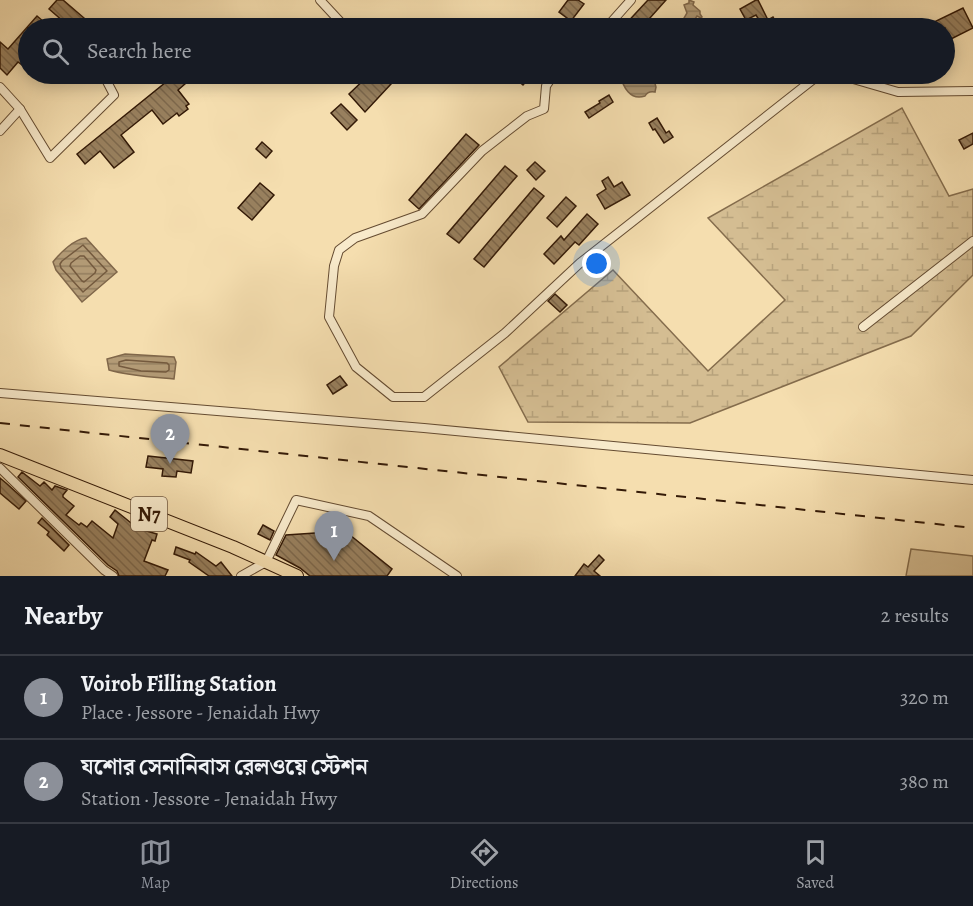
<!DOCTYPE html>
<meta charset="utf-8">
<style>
:root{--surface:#171b24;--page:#242831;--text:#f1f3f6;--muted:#9ea1a6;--line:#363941;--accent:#8c9099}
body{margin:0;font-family:Alegreya,"Noto Serif Bengali",serif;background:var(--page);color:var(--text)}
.you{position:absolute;left:597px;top:264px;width:21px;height:21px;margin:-15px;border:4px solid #fff;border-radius:50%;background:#1a73e8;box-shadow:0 0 0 9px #1a73e833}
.badge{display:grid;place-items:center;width:39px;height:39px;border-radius:50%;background:var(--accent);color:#fff;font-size:20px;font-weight:700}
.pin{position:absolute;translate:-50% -50px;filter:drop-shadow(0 2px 3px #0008)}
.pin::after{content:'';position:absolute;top:32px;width:21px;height:18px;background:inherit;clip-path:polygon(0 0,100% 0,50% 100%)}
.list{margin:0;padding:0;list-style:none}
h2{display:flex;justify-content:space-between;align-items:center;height:78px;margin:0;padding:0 24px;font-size:26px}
h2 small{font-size:20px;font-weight:400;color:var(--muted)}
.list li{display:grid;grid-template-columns:39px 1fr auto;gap:18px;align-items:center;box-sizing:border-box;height:84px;padding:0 24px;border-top:2px solid var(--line)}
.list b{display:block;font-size:22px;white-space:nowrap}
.list p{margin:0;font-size:20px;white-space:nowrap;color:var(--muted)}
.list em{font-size:20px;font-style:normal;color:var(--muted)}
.icon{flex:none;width:33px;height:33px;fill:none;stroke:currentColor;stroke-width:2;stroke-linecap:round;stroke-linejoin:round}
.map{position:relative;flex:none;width:973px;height:576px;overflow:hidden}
.search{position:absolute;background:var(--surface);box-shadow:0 3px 15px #0003;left:18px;right:18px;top:18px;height:66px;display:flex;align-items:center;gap:15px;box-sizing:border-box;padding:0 21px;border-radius:33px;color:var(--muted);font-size:22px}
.sheet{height:246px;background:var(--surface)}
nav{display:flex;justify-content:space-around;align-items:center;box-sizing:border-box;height:84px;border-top:2px solid var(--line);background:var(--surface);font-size:16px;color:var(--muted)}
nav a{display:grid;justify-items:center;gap:3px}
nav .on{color:var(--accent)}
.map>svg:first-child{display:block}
.green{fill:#d4bd92;stroke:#846c4c;stroke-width:1.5}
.wetland{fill:url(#wetland-marsh);stroke:#846c4c;stroke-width:1.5}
.water{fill:url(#water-rules);stroke:#80674a;stroke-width:1.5}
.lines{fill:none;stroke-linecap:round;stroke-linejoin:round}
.shore{stroke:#745a3e;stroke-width:1.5}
.building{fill:url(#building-back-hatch);stroke:#341a07;stroke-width:1.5}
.minor-casing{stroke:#644b31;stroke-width:10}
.trunk-casing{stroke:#341a07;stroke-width:14}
.minor{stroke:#f8eacb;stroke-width:8}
.trunk{stroke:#f5deaf;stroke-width:12}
.rail{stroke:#341a07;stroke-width:2;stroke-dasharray:10 10;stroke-linecap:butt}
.labels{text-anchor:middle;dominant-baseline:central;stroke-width:4.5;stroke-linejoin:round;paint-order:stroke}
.shield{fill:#f8eacb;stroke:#6f5842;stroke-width:1.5}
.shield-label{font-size:20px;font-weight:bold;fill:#341a07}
</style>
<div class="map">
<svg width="973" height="576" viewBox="0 0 973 576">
<defs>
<pattern id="wetland-marsh" width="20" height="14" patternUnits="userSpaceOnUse" patternTransform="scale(1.5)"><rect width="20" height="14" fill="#d4bd92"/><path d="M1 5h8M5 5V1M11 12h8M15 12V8" fill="none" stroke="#b7a27c"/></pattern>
<pattern id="water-rules" width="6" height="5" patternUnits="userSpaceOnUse" patternTransform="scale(1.5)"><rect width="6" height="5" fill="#b39b76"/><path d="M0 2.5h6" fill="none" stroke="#927e5f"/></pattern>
<pattern id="building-back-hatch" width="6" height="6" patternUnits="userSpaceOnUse" patternTransform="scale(1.5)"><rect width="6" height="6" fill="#98805e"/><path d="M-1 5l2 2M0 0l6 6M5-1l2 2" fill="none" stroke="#7d684c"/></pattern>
</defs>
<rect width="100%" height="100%" fill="#f5deaf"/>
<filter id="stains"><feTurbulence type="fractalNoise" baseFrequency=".00333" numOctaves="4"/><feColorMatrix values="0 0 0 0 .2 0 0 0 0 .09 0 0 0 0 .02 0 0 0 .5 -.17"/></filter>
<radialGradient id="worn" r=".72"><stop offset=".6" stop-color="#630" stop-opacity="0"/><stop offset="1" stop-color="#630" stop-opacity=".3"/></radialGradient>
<polygon class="green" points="911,549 973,556 973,576 906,576"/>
<polygon class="wetland" points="902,108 949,196 973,189 973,275 911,336 690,423 528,422 499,367 613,270 708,371 785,300 708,218"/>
<g class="water">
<polygon points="689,0 694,2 693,5 700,11 700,14 702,17 701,18 697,16 689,28 682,28 682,26 686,25 684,18 687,13 684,5 689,3"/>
<path d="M620,74H647L650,78L654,80L656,87L655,92C650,91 647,92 645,96C630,101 623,87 620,74Z"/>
<path d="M86,238L117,272L82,302L56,270L53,262C60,253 74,239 86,238Z"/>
<path d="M125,354L174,357L176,362L174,379C152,377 130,376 109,370L107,359Z"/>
</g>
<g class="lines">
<g class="shore">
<polygon points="83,245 107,271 83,292 61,268 60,264 62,261"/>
<polygon points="80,256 84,256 96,270 95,273 84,282 82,281 70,266 71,263"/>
<polygon points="126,360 167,363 169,365 169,370 166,372 141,371 119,366 119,362"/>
</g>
</g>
<g class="building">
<polygon points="57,0 63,0 84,18 75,28 71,28 49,9"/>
<polygon points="568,0 578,0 584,4 571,21 559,12"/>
<polygon points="648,0 666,0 641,28 622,28"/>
<polygon points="756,0 758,0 768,20 773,17 778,26 774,28 764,28 756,15 746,20 740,9"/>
<polygon points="963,8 973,28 945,42 945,28 937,28 934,22"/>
<polygon points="37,16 51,28 28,28 28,50 24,55 28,59 28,65 26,68 18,62 7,75 0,68 0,42 8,49"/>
<polygon points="176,74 190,74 193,77 178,90 189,104 186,106 188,109 179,116 177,113 163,124 152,110 121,135 134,152 114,168 100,151 85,164 77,154"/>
<polygon points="370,74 382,74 391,84 365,112 349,94"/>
<polygon points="510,74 525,74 530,77 523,85"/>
<polygon points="609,95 613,102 589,118 585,112 600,103 599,101"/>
<polygon points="341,104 357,120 347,130 331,113"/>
<polygon points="657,118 666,133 669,131 673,137 664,143 655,129 653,130 649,123"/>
<polygon points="973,133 973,144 964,149 959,140"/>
<polygon points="466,134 479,145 419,209 409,200"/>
<polygon points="262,142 272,151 266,158 256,149"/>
<polygon points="535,162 545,171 536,180 527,170"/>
<polygon points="505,166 517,176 459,243 447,234"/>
<polygon points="608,177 614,187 622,182 630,195 605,209 597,195 606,189 602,181"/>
<polygon points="260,183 274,195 252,220 238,208"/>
<polygon points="534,188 544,196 484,267 474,259"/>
<polygon points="566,197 576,206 557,227 547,218"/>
<polygon points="587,214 598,224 579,245 575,242 554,264 544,254 561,236 564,240"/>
<polygon points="555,294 567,305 560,312 548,301"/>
<polygon points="340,376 347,385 333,394 327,385"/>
<polygon points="148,456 193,461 191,473 177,471 176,477 162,476 163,469 146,467"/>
<polygon points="22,472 40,486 44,482 52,490 55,486 67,490 63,495 63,497 74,506 66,515 79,525 81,523 87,527 92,521 113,538 118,524 110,517 115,510 136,527 138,524 145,526 143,530 157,534 155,541 152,540 144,561 168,570 165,576 119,576 117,571 108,565 18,477"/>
<polygon points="0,478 6,483 26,501 19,509 0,493"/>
<polygon points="42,518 69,545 64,551 47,535 49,532 38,523"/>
<polygon points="263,525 274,531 270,540 258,534"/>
<polygon points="345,531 392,569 387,576 310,576 300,568 276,555 286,535"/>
<polygon points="176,547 195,554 196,552 216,566 221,562 232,576 209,576 189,562 190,560 174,554"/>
<polygon points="599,555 604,560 594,571 600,576 575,576 584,564 588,567"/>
</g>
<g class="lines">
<g class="minor-casing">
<g id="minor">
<polyline points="320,0 346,28"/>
<polyline points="606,28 631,0"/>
<polyline points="554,74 546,86 544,109 527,116 482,151 422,214 355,238 339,250 334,266 329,317 356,367 393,397 424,397 505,333 580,263 820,74"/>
<polyline points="836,74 898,92 973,91"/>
<polyline points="0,87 20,109 50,158 114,95 103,74"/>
<polyline points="0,131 20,109"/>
<polyline points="863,327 973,241"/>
<polyline points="0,393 424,428 973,480"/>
<polyline points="0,468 104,570 113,576"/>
<polyline points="241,576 266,562 296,500 369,516 457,576"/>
</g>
</g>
<g class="trunk-casing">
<polyline id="trunk" points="0,455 233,547 297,576"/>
</g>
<use href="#minor" class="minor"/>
<use href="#trunk" class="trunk"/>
<polyline class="rail" points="0,423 973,528"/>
</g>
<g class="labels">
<rect class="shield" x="131" y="497" width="36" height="34" rx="4.5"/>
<g class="shield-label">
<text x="149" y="514">N7</text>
</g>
</g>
<rect width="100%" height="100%" filter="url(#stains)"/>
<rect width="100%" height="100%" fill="url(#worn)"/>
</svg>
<div class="you"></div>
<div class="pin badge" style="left:334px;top:561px">1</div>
<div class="pin badge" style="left:170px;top:464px">2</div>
<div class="search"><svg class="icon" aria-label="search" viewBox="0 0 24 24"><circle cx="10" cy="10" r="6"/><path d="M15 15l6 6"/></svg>Search here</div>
</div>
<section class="sheet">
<h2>Nearby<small>2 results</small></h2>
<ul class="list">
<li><span class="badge">1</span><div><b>Voirob Filling Station</b><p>Place · Jessore - Jenaidah Hwy</p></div><em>320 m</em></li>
<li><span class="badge">2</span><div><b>যশোর সেনানিবাস রেলওয়ে স্টেশন</b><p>Station · Jessore - Jenaidah Hwy</p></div><em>380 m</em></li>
</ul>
</section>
<nav>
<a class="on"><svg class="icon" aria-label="map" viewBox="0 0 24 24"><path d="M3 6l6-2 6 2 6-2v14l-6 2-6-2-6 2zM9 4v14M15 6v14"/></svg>Map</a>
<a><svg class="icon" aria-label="directions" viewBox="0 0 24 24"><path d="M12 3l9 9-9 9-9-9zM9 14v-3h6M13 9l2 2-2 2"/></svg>Directions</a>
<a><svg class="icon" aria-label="saved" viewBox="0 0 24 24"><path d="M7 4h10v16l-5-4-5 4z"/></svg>Saved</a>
</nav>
